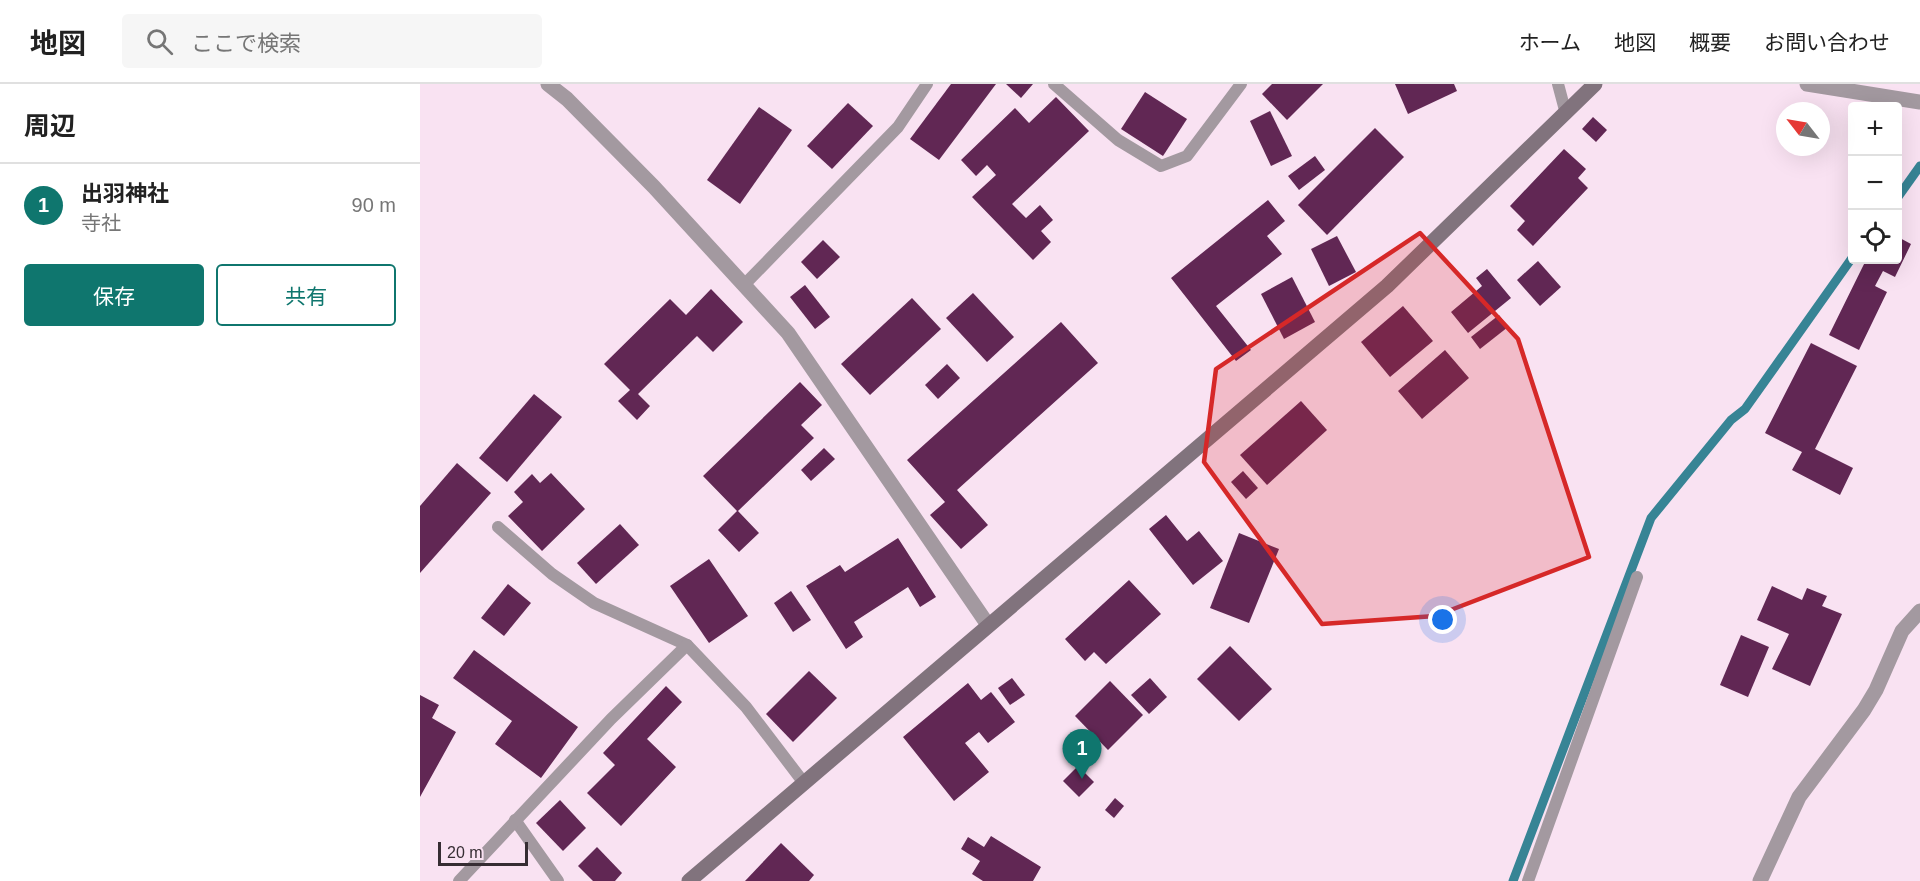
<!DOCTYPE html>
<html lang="ja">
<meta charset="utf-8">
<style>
:root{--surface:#fff;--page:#f6f6f6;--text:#222;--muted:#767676;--line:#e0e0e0;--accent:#0f766e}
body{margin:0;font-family:Helvetica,"Noto Sans JP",sans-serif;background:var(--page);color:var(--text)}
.controls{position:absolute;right:18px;top:18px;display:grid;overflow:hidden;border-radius:6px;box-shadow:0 6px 24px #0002}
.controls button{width:54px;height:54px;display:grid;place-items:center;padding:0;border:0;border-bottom:2px solid var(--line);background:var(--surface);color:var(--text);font:30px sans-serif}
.compass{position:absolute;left:1356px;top:18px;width:54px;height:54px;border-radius:50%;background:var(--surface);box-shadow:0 6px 24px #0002;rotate:301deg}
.scale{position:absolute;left:18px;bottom:15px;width:90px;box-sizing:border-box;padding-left:6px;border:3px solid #362d33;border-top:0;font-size:16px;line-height:21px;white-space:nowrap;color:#362d33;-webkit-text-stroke:4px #f9e2f2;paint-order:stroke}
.you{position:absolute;left:1023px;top:536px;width:21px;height:21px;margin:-15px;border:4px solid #fff;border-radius:50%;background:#1a73e8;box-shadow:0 0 0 9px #1a73e833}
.badge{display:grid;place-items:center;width:39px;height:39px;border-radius:50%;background:var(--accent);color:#fff;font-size:20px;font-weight:700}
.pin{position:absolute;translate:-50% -50px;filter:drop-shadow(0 2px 3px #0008)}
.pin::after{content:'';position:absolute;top:32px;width:21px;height:18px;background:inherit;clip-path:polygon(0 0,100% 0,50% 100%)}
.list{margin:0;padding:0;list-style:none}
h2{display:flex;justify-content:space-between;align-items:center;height:78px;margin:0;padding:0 24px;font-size:26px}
h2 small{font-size:20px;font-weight:400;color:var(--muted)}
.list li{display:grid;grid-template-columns:39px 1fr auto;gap:18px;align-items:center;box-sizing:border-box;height:84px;padding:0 24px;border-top:2px solid var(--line)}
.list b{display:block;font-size:22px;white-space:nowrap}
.list p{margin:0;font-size:20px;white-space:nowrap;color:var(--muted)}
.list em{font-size:20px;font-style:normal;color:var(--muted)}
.actions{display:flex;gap:12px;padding:18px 24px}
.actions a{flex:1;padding:14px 0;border:2px solid var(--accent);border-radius:6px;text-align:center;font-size:21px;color:var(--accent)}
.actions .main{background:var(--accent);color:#fff}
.icon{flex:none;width:33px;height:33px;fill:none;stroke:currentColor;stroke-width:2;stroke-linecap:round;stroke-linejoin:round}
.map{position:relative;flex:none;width:1500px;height:797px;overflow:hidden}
header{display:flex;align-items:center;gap:36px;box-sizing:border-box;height:84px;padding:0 30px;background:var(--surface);border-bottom:2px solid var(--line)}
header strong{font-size:28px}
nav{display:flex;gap:33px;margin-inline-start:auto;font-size:21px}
.search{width:420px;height:54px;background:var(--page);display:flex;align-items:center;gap:15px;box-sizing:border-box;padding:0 21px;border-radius:6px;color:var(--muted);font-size:22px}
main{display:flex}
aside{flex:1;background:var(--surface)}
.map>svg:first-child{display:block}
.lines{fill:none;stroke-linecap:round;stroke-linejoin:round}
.stream{stroke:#378495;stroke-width:9}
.building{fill:#612754}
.lane{stroke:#a399a0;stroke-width:12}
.street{stroke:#a399a0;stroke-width:15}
.secondary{stroke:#81737d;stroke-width:15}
.marked{fill:#d62828;fill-opacity:0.2;stroke:#d62828;stroke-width:4.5;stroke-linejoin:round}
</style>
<header>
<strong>地図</strong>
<div class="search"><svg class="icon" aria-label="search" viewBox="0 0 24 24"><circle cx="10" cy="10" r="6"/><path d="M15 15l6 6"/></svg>ここで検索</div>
<nav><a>ホーム</a><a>地図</a><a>概要</a><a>お問い合わせ</a></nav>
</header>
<main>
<aside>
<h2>周辺<small></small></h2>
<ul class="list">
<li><span class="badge">1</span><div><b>出羽神社</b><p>寺社</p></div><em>90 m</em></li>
</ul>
<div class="actions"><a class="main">保存</a><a>共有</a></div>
</aside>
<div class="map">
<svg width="1500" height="797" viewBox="0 0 1500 797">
<rect width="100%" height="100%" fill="#f9e2f2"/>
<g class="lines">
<g class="stream">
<polyline points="1478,113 1500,82"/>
<polyline points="1093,797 1231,434 1311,336 1325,325 1432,174"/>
</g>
</g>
<g class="building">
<polygon points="531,0 576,0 519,76 490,55"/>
<polygon points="586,0 613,0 601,14"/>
<polygon points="852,0 903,0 867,36 842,10"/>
<polygon points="975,0 1034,0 1037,7 988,30"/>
<polygon points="725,8 767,35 743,72 701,45"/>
<polygon points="636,13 669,47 592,120 606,134 620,121 633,136 621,147 631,158 613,176 552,113 576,91 567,81 556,92 541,76 595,24 609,39"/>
<polygon points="428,19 453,42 412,85 387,62"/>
<polygon points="339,23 372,46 320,120 287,96"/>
<polygon points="850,27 872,72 851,82 830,37"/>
<polygon points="1173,33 1187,46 1176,58 1162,45"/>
<polygon points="955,44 984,73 907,151 878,121"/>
<polygon points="1144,65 1166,85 1158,94 1168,104 1113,162 1097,146 1105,137 1090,122"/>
<polygon points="895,72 905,86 879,106 868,92"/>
<polygon points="848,116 865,137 847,152 862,170 796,222 831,266 816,277 751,194"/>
<polygon points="917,152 936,188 909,202 891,165"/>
<polygon points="1478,153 1491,160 1475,193 1463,187 1455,202 1467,208 1439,266 1409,251 1446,176 1478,176"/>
<polygon points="403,156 420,173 397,195 381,178"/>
<polygon points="1118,177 1141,203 1120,222 1097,196"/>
<polygon points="1067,185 1091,214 1048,249 1031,228 1062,202 1056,194"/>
<polygon points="872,193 895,238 864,255 841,210"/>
<polygon points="385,201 410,233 395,245 370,213"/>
<polygon points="291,205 323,238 293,268 277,252 218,310 230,322 217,336 198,317 210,306 184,280 250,215 266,231"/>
<polygon points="553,209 594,253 567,278 526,234"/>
<polygon points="492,214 521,245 450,311 421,280"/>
<polygon points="983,222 1013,257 970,293 941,258"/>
<polygon points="1079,231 1088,243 1060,265 1051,253"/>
<polygon points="641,238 678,279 537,406 568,441 541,465 510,431 525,418 487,376"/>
<polygon points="1391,259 1437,282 1395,365 1433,384 1420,411 1372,386 1382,368 1345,349"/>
<polygon points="1025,266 1049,294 1002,335 978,307"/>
<polygon points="527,280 540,294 518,315 505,301"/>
<polygon points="380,298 402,321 381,341 394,354 318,427 339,449 319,468 298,446 317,427 283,392"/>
<polygon points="114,310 142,333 87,398 59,374"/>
<polygon points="881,317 907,346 847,401 820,371"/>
<polygon points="404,364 415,375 391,397 381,386"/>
<polygon points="37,379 71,409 0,489 0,422"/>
<polygon points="823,387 838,404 826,415 811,398"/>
<polygon points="131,389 165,425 122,467 88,432 103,418 94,408 112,390 120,399"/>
<polygon points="746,431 767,457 779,447 803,477 773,501 729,445"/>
<polygon points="200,440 219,461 176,500 157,479"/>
<polygon points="819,449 859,465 829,539 790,524"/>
<polygon points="478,454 516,513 500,523 488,503 434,538 443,553 426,565 386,502 420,481 425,488"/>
<polygon points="289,475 328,532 289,559 250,502"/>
<polygon points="709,496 741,530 686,580 674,568 665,577 645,555"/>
<polygon points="88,500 111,519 84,552 61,534"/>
<polygon points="1352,502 1382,516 1387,504 1407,512 1402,522 1422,530 1390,602 1352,585 1369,550 1337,536"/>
<polygon points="371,507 391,536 373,548 354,519"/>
<polygon points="1321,551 1349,563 1328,613 1300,601"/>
<polygon points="810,562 852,605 819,637 777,595"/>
<polygon points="54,566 158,643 121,694 75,660 92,637 33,594"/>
<polygon points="389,587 417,614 373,658 346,630"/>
<polygon points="592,594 605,611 590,621 578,604"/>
<polygon points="730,594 747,613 729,630 711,611"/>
<polygon points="690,597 723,631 688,666 655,632"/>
<polygon points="548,599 561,616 571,608 595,638 568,659 559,648 545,659 569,688 534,717 483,653"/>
<polygon points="246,602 262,618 227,655 256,683 201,742 167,709 195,681 183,669"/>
<polygon points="0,611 19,621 12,634 36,648 0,713"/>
<polygon points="658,682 674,698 659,713 643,697"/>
<polygon points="695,714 704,722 694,734 685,726"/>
<polygon points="140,716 166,744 143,767 116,739"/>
<polygon points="571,752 621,783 613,797 563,797 552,790 560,777 541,765 548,753 564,763"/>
<polygon points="361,759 394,791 389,797 325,797"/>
<polygon points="177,763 202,789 195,797 173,797 158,782"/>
</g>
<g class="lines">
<g class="lane">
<polyline points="634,0 698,56 741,82 767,72 821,0"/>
<polyline points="1138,0 1146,30"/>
<polyline points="324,201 478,43 507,0"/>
<polyline points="78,443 132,490 174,519 267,561 326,623 384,699"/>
<polyline points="95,736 138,797"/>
<polyline points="39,797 191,635 267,561"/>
<polyline points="1108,797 1217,493"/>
</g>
<g class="street">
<polyline points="128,0 147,15 234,103 368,249 568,541"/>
<polyline points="1387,0 1500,18"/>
<polyline points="1340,797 1379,713 1444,626 1456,606 1482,547 1500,527"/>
</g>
<polyline class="secondary" points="269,797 967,202 1175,0"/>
</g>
<path class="marked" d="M1000,149L1098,255L1169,473L1015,532L902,540L784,378L796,285Z"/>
</svg>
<div class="controls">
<button>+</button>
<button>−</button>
<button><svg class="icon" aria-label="locate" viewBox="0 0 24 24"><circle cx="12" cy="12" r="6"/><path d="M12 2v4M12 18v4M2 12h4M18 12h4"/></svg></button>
</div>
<svg class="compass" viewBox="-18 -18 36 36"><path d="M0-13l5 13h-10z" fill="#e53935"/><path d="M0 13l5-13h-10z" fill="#767676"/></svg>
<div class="scale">20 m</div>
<div class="you"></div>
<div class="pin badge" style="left:662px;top:695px">1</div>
</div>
</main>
